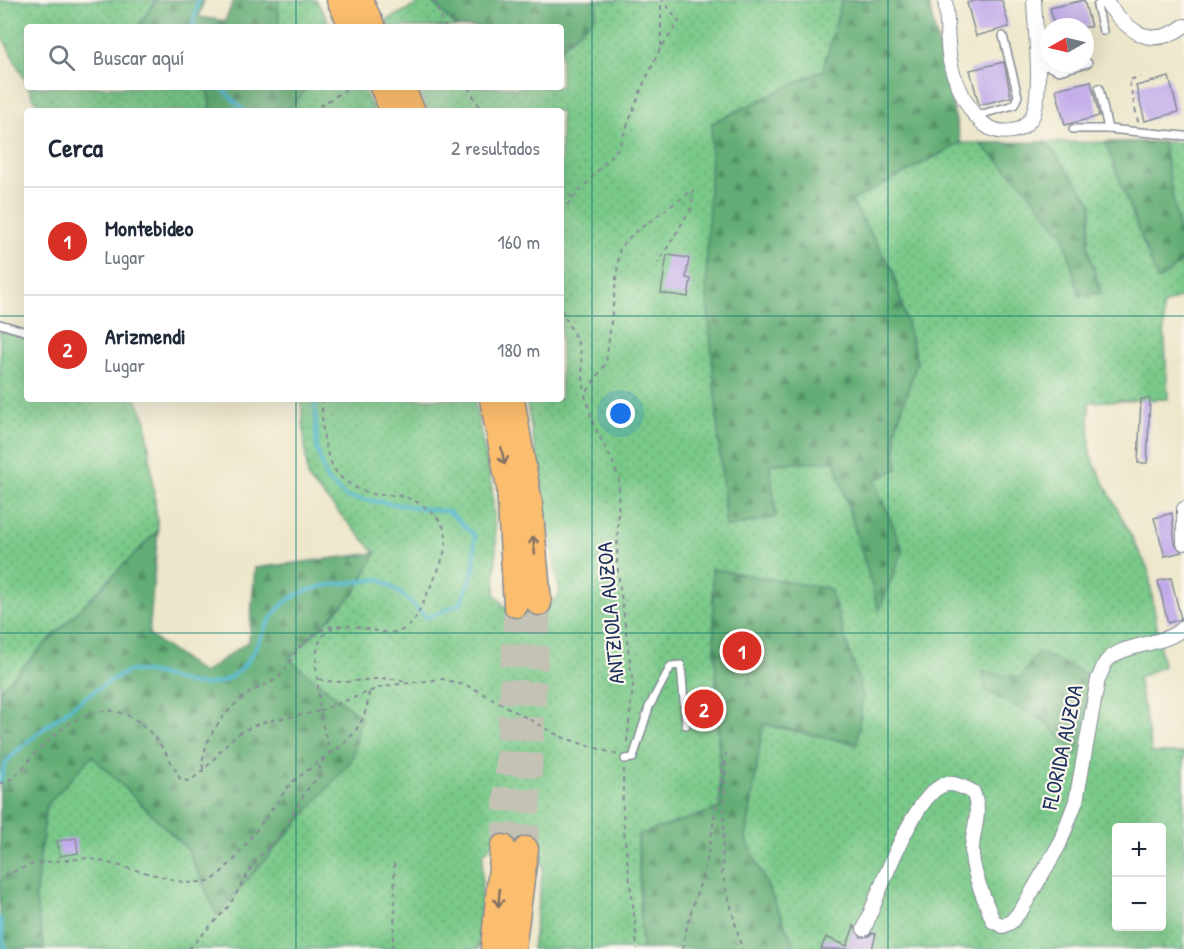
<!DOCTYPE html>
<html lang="es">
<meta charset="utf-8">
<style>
:root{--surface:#fff;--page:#f6f6f7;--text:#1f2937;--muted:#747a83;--line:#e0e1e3;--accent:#d93025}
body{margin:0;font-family:"Patrick Hand",sans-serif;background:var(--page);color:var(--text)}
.controls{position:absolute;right:18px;bottom:18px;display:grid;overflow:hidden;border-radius:6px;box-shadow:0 6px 24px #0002}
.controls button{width:54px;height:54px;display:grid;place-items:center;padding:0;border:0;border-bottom:2px solid var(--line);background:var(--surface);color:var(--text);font:30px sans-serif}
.compass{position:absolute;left:1040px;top:18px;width:54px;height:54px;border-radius:50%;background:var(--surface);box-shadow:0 6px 24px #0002;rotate:262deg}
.you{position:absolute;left:621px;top:414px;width:21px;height:21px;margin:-15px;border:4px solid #fff;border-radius:50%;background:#1a73e8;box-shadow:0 0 0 9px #1a73e833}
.badge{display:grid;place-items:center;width:39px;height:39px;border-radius:50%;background:var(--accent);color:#fff;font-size:20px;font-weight:700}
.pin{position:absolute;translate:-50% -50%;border:3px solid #fff;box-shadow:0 2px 6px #0006}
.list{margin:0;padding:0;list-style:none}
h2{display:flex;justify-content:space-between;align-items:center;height:78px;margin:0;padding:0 24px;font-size:26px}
h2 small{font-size:20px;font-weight:400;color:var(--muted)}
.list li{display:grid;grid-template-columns:39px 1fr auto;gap:18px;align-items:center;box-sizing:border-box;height:108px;padding:0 24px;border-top:2px solid var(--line)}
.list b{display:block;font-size:22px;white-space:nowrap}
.list p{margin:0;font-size:20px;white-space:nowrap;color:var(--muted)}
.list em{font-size:20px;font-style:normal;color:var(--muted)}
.icon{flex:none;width:33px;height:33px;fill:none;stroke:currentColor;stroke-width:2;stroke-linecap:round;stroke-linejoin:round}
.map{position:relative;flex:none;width:1184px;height:949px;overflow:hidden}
.search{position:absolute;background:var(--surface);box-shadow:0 6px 24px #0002;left:24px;top:24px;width:540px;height:66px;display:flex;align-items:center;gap:15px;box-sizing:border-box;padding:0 21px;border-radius:6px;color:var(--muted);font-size:22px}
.panel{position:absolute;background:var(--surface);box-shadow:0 6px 24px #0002;left:24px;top:108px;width:540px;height:294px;border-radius:6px}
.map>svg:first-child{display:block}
.grass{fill:url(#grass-dots);stroke:#4a7c74;stroke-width:1.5;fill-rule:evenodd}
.forest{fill:url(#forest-firs);stroke:#3e6e6a;stroke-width:1.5}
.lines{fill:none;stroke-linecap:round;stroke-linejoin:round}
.stream{stroke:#4fb6cd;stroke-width:4}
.building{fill:#c0a8ea}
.motorway-tunnel{stroke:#c3c2b5;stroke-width:24;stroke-dasharray:24 12;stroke-linecap:butt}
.service-casing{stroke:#848b94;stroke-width:10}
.minor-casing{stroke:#848b94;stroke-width:16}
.motorway-casing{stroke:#848b94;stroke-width:27}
.path{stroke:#848b94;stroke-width:2;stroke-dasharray:4.5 4.5;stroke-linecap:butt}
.service{stroke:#fff;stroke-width:7}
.minor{stroke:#fff;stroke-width:14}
.motorway{stroke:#fbbd6e;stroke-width:24}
.oneway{stroke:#806f65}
.grid{fill:none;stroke:#0f766e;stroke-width:1.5;stroke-opacity:0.55}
.labels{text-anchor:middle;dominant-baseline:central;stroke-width:4.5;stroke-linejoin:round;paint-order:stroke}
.street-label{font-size:22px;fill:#1b2f5e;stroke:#fbf7ec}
</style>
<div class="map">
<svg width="1184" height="949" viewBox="0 0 1184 949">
<defs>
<pattern id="grass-dots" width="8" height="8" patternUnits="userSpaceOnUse" patternTransform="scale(1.5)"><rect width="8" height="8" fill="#79c989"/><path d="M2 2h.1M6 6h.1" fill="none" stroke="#62a473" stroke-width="1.8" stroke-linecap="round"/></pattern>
<pattern id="forest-firs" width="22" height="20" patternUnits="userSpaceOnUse" patternTransform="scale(1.5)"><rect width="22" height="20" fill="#62ad75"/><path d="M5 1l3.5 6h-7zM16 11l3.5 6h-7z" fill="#508d63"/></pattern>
</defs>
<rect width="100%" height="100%" fill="#fbf7ec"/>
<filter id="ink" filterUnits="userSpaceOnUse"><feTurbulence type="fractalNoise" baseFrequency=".0167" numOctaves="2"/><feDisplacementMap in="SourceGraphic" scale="12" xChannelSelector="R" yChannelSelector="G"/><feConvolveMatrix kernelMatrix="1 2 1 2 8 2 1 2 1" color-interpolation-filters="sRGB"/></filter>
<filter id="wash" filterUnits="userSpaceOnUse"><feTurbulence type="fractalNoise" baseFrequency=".008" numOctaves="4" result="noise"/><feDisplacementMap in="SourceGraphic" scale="24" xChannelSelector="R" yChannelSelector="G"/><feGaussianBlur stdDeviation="1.35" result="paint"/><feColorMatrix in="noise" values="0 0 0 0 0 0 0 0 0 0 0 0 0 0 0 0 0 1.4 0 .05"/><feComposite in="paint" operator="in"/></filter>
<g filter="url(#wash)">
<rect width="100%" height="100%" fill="#ede7cb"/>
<g class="grass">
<polygon points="0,0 156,0 138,27 27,27 27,84 0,32"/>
<polygon points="278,0 316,0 331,27 279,27"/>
<polygon points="427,0 431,0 456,27 389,27 386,20"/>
<path d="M597,0H842L824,70L712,123L770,464L835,461L879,610L903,550L874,480L897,469L895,430L917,362L893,271L851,201L961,143L1184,142V296L1163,305L1168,399L1089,402L1090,455L1148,569L1163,666L1138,678L1152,753H1184V949H793L794,944L746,839L763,724L857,744L712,569L721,808L638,835L642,949H532L543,868L538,845L495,842L483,854L479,949H44L35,898L46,806L92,755L188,850L217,915L361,717L288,659L354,594L376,553L308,479L301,399H474L492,488L496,544L495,594L504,606H547L560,594L526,399H561V111H428L417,87H512L515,90L518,87H561V48L596,16ZM1116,828H1162V926H1116Z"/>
<polygon points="28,87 205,87 210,99 209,111 41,111"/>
<polygon points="308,87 362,87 374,111 287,111"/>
<polygon points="0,331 27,339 27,399 136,399 146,421 158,530 0,690"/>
</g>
<g class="forest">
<polygon points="156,0 204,0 199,17 225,21 234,0 278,0 279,27 138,27"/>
<polygon points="431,0 597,0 596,16 561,48 561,27 456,27"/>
<polygon points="842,0 928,0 961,143 851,201 893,271 917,362 895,430 897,469 874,480 903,550 879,611 835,461 770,464 776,517 726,528 706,283 712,123 823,70"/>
<polygon points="205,87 308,87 287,111 209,111 210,99"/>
<polygon points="1046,142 1092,203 1088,248 1101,293 1079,296 1064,235 1022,184 979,143"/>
<polygon points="1105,142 1163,142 1184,260 1158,281"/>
<polygon points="158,530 149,635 203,673 249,641 255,568 376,553 354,594 289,659 361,717 352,760 217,915 188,850 92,756 46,806 35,898 44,949 0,949 0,690"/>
<polygon points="712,569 830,589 863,695 857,744 763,724 746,839 794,945 793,949 642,949 638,835 721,808"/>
<polygon points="1038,652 1091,676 1077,756 1044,720 986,691 983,672 1020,678"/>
</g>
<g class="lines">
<g class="stream">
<polyline points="193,27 198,0"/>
<polyline points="221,87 244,111"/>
<path d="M0,782C2,776 3,769 5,764C14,749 115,671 132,671C164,669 193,695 225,680C258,665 258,628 281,606C305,582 349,584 380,579L404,596L427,618L461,603L474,568L475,536L449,512L346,497L327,480L317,449L315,399"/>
<polyline points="0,918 5,949"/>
</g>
</g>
<g id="blocks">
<g class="building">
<polygon points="978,0 1002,0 1009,27 976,36 967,3"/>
<polygon points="1084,0 1091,27 1055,27 1050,8"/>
<polygon points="1004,62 1011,97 979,105 970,70"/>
<polygon points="1169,77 1178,112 1145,121 1136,86"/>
<polygon points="1091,81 1099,116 1065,125 1056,89"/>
<polygon points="667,255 689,258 686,278 691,279 688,297 661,293"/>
<polygon points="1141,399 1150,399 1147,463 1138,463"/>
<polygon points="1172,513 1175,544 1182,552 1165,556 1154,518"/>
<polygon points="1171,578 1181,619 1168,623 1158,581"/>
<polygon points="697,695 711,696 710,724 696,723"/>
<polygon points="76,838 78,853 60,856 57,841"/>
<polygon points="854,926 861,937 869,936 872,933 876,934 872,949 821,949 826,937 847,946"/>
</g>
</g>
</g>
<g filter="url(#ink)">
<use href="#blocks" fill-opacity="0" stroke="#848b94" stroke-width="1.5"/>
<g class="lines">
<g class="motorway-tunnel">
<polyline points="503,847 516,605"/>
<polyline points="526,849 539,603"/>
</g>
<g class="service-casing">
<g id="service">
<polyline points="1103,31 1097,6 1104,0"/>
<polyline points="1037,69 1047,66 1059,71 1088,63"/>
<polyline points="1099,88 1108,129"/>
<polyline points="975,116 1014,105 1018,96 1003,36"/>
<polyline points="1073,129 1108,129 1184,136"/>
<polyline points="0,324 27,332"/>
<polyline points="625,759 633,758 649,707 671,666 681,665 686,725"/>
</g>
</g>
<g class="minor-casing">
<g id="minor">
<path d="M945,0C949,24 945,49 953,73C963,99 979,137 1012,131C1021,130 1029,123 1033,115C1043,89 1035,29 1034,0"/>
<path d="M1104,0C1126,27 1148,53 1184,26"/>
<polyline points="1184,509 1184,543"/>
<path d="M864,929C877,899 914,789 947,784C957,783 965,788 973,792C982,815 973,826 972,848C971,872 985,899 993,921L1003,926L1011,922L1022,909L1059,845L1076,801L1098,679C1101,674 1103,666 1106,662C1122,642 1165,647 1184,627"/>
</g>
</g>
<g class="motorway-casing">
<g id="motorway">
<polyline points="339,0 352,27"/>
<polyline points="360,0 373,27"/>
<polyline points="382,87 393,111"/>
<polyline points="402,87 413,111"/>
<polyline points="492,399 509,487 516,605"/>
<polyline points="512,399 530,504 539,603"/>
<polyline points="493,949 503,847"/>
<polyline points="513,949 526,849"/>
</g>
</g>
<g class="path">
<polyline points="434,0 445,27"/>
<polyline points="661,46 661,0"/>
<polyline points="468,87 482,111"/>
<polyline points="312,111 350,87"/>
<polyline points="1138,122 1129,80 1140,77"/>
<polyline points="561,199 572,196"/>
<polyline points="561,212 619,147 643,85 660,49 679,22 663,0"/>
<polyline points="561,309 580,347 585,395"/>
<path d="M322,399C322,423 322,454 338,474C346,483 358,490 369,493C379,496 390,494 401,496C419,500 444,517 446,536C447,553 437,573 430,588C424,599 419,616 410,625C386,648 341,606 321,639C310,658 321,690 319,711L384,686L443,679L471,687L561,737L618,755"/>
<path d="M319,679C349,688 378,672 408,682"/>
<polyline points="627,742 633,685 617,564 619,480 612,460 594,426 585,395 606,363 620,247 635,232 693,190 692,207 658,263"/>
<path d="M329,754C352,741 368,719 369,691"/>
<polyline points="726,762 722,873 742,949"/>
<path d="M203,769C200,740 227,708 249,693C259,687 273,683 281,675C289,667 292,656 299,648C310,635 326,625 342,625"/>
<path d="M624,769C618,829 634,889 637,949"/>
<path d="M0,783C12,784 25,764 34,755C96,688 141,698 180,779L187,781C208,773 220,746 238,734C264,717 290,719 319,711L330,753L291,783L235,859L212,881L187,883L88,858L36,863L0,877"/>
<polyline points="189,949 229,906 254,863 283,830 306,791 322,773 319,766 325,758"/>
<polyline points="392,949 395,911 394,861"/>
<path d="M683,949C686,918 700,889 707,859C714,824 718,788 726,753"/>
</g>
<use href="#service" class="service"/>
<use href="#minor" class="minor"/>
<use href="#motorway" class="motorway"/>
</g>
<defs><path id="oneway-shaft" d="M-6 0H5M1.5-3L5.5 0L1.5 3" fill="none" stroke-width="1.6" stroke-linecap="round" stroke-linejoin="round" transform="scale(1.5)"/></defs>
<g class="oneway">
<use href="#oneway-shaft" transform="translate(503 456) rotate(79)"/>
<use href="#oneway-shaft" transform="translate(534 545) rotate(-95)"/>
<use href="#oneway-shaft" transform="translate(499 898) rotate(95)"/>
</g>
</g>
<path class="grid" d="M296,0V27M592,0V949M888,0V949M296,87V111M0,316H27M561,316H1184M296,399V949M0,633H1184"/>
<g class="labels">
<g class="street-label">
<text transform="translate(610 613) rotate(-95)">ANTZIOLA AUZOA</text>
<text transform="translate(1062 747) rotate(-78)">FLORIDA AUZOA</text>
</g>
</g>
</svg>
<div class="controls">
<button>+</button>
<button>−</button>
</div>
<svg class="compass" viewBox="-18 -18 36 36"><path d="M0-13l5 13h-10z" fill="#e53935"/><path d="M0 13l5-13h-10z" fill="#747a83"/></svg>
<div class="you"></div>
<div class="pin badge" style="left:742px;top:651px">1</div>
<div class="pin badge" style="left:704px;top:709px">2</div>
<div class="search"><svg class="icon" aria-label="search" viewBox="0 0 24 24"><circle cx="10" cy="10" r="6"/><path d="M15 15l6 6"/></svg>Buscar aquí</div>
<section class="panel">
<h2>Cerca<small>2 resultados</small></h2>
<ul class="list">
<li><span class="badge">1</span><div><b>Montebideo</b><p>Lugar</p></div><em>160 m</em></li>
<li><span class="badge">2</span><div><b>Arizmendi</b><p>Lugar</p></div><em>180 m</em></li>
</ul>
</section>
</div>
